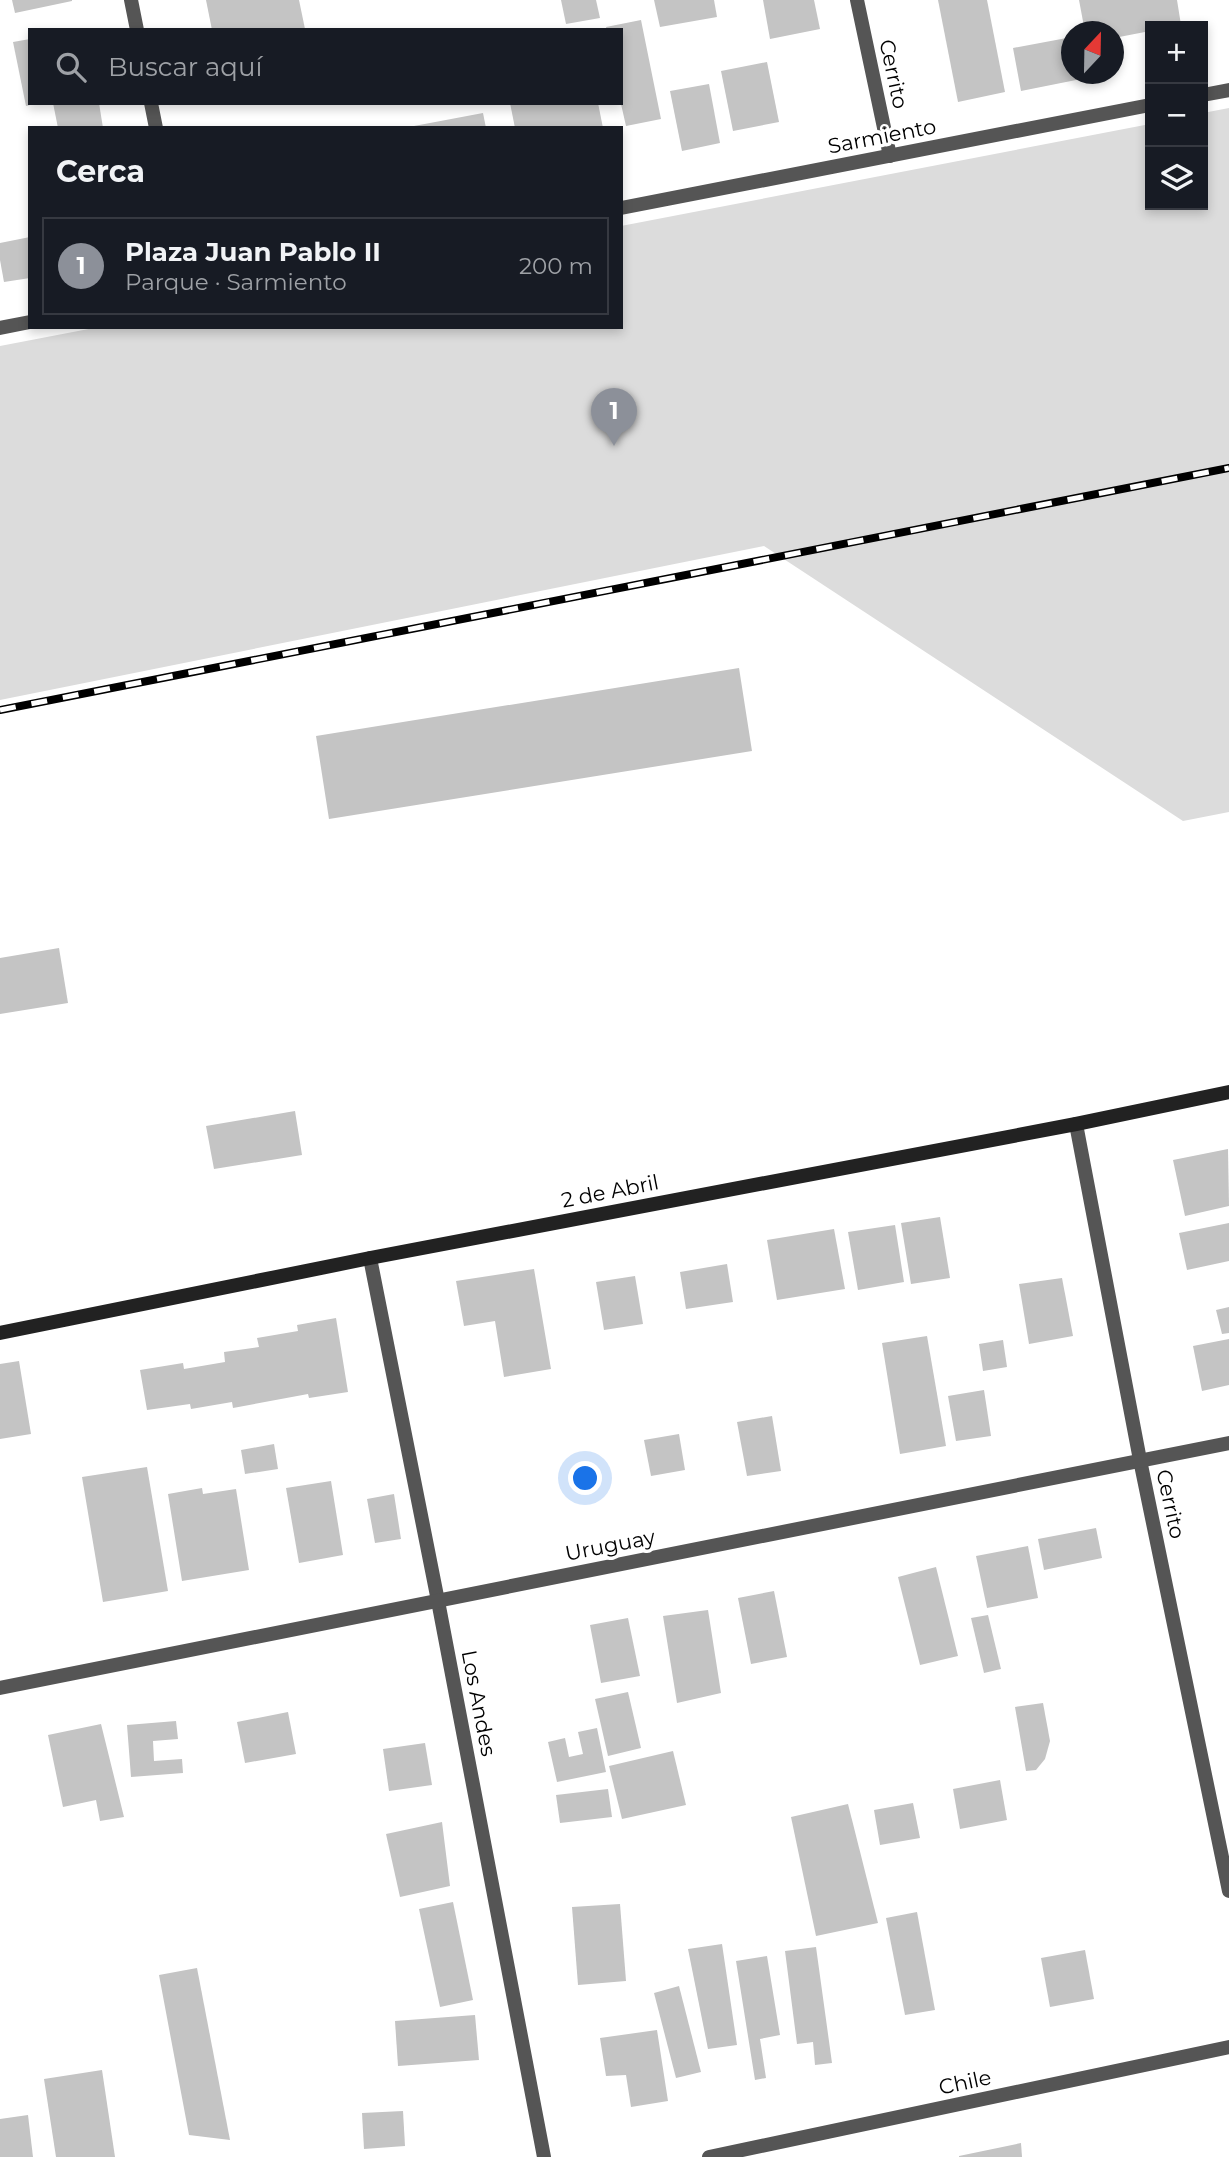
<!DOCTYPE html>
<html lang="es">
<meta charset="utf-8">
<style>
:root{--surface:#171b24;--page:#20242c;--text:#f1f3f6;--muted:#9ea1a6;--line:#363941;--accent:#8c9099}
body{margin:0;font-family:Montserrat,sans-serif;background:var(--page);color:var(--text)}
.controls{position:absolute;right:21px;top:21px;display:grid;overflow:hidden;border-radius:0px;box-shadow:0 4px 10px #0003}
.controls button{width:63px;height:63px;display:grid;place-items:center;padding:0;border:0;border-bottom:2px solid var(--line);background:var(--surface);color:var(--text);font:35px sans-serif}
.compass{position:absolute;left:1061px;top:21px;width:63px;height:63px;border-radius:50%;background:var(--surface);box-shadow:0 4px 10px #0003;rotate:22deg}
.you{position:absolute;left:586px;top:1479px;width:24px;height:24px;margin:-18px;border:5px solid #fff;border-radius:50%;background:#1a73e8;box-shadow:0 0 0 10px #1a73e833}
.badge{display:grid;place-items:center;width:46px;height:46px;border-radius:50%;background:var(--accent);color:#fff;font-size:23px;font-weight:700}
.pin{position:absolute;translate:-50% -58px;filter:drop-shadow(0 2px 4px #0008)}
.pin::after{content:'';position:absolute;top:37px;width:24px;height:21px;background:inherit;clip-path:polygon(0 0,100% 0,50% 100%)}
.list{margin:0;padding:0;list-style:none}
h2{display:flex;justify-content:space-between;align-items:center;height:91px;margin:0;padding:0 28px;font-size:30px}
h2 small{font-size:23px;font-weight:400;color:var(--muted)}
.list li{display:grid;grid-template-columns:46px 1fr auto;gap:21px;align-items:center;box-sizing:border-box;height:98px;margin:0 14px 14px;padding:0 14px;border:2px solid var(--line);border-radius:0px}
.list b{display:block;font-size:26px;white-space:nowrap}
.list p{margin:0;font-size:23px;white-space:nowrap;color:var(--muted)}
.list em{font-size:23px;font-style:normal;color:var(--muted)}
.icon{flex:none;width:38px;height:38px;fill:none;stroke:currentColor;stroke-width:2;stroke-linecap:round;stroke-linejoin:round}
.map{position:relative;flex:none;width:1229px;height:2157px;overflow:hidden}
.search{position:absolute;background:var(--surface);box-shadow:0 4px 10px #0003;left:28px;top:28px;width:595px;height:77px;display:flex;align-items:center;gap:18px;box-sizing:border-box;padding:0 24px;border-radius:0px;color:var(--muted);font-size:26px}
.panel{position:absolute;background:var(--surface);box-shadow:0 4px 10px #0003;left:28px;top:126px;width:595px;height:203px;border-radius:0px}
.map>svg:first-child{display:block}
.green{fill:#dcdcdc}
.building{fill:#c4c4c4}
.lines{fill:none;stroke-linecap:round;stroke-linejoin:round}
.minor{stroke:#555;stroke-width:14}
.tertiary{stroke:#555;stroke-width:14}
.secondary{stroke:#222;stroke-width:14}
.rail-casing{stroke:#000;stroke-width:8}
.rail{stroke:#fff;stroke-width:5;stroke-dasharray:16;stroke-linecap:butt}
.labels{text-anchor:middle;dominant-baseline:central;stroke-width:7;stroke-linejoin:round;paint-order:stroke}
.street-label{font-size:21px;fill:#000;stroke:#fff}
</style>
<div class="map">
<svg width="1229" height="2157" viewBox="0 0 1229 2157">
<rect width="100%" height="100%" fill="#fff"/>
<polygon class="green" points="1229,108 1229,812 1183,821 764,546 0,700 0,346 99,327 621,327 621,226 1150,124 1150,205 1203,205 1203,113"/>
<g class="building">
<polygon points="12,0 72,0 72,1 15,13"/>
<polygon points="206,0 299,0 305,29 212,30"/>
<polygon points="561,0 596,0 600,18 566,24"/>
<polygon points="654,0 714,0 717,17 660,27"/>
<polygon points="763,0 814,0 820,29 770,39"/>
<polygon points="938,0 987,0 1005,92 958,102"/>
<polygon points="1079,0 1177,0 1181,25 1150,26 1150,31 1114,38 1114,32 1085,32"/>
<polygon points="641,20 661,119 626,126 621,104 621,30 607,30 606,27"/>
<polygon points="1072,37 1072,74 1085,74 1086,78 1021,91 1013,48"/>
<polygon points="30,39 30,105 26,106 13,42"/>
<polygon points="767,62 779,122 733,131 721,71"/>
<polygon points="709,84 720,143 682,151 670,91"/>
<polygon points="53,103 99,103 103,128 58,128"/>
<polygon points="510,103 598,103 603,128 515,128"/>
<polygon points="483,113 486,128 414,128 414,126"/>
<polygon points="30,237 30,278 4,282 0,260 0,243"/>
<polygon points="739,668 752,751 329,819 316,736"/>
<polygon points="59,948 68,1003 0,1014 0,958"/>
<polygon points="295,1111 302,1155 214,1169 206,1126"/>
<polygon points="1228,1149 1229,1206 1185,1216 1173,1160"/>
<polygon points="940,1217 950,1278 911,1284 901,1223"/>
<polygon points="1229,1223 1229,1261 1187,1270 1179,1233"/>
<polygon points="895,1225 904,1282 858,1290 848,1232"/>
<polygon points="834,1229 845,1289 777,1300 767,1240"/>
<polygon points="727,1264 733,1302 686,1309 680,1272"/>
<polygon points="534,1269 551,1369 504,1377 495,1321 464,1326 456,1281"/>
<polygon points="635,1276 643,1324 604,1330 596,1282"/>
<polygon points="1062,1278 1073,1336 1029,1344 1019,1284"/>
<polygon points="1229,1307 1229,1333 1222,1334 1216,1310"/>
<polygon points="336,1318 348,1392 309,1398 308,1394 233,1408 232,1402 191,1409 190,1404 147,1410 140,1370 183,1363 184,1369 225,1362 224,1352 259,1347 257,1338 298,1331 297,1325"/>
<polygon points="927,1336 946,1446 900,1454 882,1343"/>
<polygon points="1229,1339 1229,1385 1202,1391 1193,1346"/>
<polygon points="1003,1340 1007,1367 983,1371 979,1344"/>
<polygon points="19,1361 31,1434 0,1439 0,1364"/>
<polygon points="984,1390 991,1436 956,1441 948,1396"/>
<polygon points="772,1416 781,1471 747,1476 737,1422"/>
<polygon points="679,1434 685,1470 651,1476 644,1440"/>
<polygon points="274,1444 278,1469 245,1474 241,1450"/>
<polygon points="147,1467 168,1591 103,1602 82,1477"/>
<polygon points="331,1481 343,1555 299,1563 286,1488"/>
<polygon points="202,1488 203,1494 236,1489 249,1570 182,1581 168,1494"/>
<polygon points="394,1494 401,1539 375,1543 367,1499"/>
<polygon points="1096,1528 1102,1558 1044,1570 1038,1539"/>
<polygon points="1028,1546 1038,1598 987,1608 976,1556"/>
<polygon points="936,1567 958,1656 920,1665 898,1577"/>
<polygon points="774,1591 787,1657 751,1664 738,1598"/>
<polygon points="708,1610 721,1693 677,1703 663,1616"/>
<polygon points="988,1615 1001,1669 984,1673 971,1618"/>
<polygon points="628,1618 640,1676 601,1683 590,1625"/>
<polygon points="628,1692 641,1748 608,1756 595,1699"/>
<polygon points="1043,1703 1050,1741 1045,1759 1036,1770 1026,1771 1015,1707"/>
<polygon points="288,1712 296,1754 245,1763 237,1722"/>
<polygon points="176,1721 178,1739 153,1741 154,1761 182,1759 183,1773 131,1777 127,1725"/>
<polygon points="101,1724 124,1817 100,1821 96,1800 63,1807 48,1735"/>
<polygon points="597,1728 606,1772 557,1782 548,1742 565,1738 569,1757 583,1754 578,1732"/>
<polygon points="425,1743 432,1785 389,1791 383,1749"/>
<polygon points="673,1751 686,1805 622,1819 609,1766"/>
<polygon points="1000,1780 1007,1820 960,1829 953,1789"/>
<polygon points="608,1789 612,1817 560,1823 556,1795"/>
<polygon points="913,1803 920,1838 880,1845 874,1810"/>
<polygon points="848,1804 878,1923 816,1936 791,1817"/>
<polygon points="442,1822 450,1886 400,1897 386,1834"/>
<polygon points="453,1902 473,2000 440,2007 419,1909"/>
<polygon points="620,1904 626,1981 578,1985 572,1907"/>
<polygon points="917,1912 935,2010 905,2015 886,1918"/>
<polygon points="722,1944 737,2045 708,2049 688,1949"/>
<polygon points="816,1947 832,2063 815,2065 813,2042 797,2044 785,1951"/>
<polygon points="1085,1950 1094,1999 1050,2007 1041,1958"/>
<polygon points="767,1956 780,2035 760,2039 766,2078 755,2080 736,1961"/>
<polygon points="197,1968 230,2140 189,2135 159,1975"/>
<polygon points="679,1986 701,2072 676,2078 654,1993"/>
<polygon points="475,2015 479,2060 398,2066 395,2021"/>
<polygon points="657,2030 668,2101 631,2107 626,2075 606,2076 600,2038"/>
<polygon points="102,2070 115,2157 56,2157 44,2079"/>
<polygon points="403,2111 405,2146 364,2149 362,2113"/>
<polygon points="28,2115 33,2157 0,2157 0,2119"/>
<polygon points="1021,2143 1022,2157 959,2157 959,2156"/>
</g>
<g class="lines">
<g class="minor">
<polyline points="131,0 137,30"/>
<polyline points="857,0 890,156"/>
<polyline points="151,103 156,128"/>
<polyline points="1076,1124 1140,1460 1229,1891"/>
<polyline points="370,1258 438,1601 544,2157"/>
<polyline points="0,1688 1229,1443"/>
<polyline points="709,2157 1229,2047"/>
</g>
<g class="tertiary">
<polyline points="1203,95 1229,90"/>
<polyline points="621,208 1150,105"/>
<polyline points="0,328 30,322"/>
</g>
<polyline class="secondary" points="0,1333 370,1258 1076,1124 1229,1092"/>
<g class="rail-casing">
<polyline id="rail" points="0,710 1229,468"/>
</g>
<use href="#rail" class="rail"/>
</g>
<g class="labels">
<g class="street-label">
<text transform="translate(894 74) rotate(78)">Cerrito</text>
<text transform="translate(882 136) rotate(-11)">Sarmiento</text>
<text transform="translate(610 1191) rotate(-11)">2 de Abril</text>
<text transform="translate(1171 1504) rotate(78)">Cerrito</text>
<text transform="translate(610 1545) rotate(-11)">Uruguay</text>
<text transform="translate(479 1703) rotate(79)">Los Andes</text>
<text transform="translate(965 2082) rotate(-12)">Chile</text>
</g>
</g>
</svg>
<div class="controls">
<button>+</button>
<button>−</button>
<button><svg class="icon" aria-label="layers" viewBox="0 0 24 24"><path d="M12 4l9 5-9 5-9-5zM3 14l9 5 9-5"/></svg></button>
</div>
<svg class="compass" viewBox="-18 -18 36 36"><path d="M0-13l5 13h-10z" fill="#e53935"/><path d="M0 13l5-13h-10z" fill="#9ea1a6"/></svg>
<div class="you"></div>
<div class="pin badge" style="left:614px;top:446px">1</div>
<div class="search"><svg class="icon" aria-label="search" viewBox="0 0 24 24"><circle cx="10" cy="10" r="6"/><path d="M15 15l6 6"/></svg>Buscar aquí</div>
<section class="panel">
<h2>Cerca<small></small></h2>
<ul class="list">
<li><span class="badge">1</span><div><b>Plaza Juan Pablo II</b><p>Parque · Sarmiento</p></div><em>200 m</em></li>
</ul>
</section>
</div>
